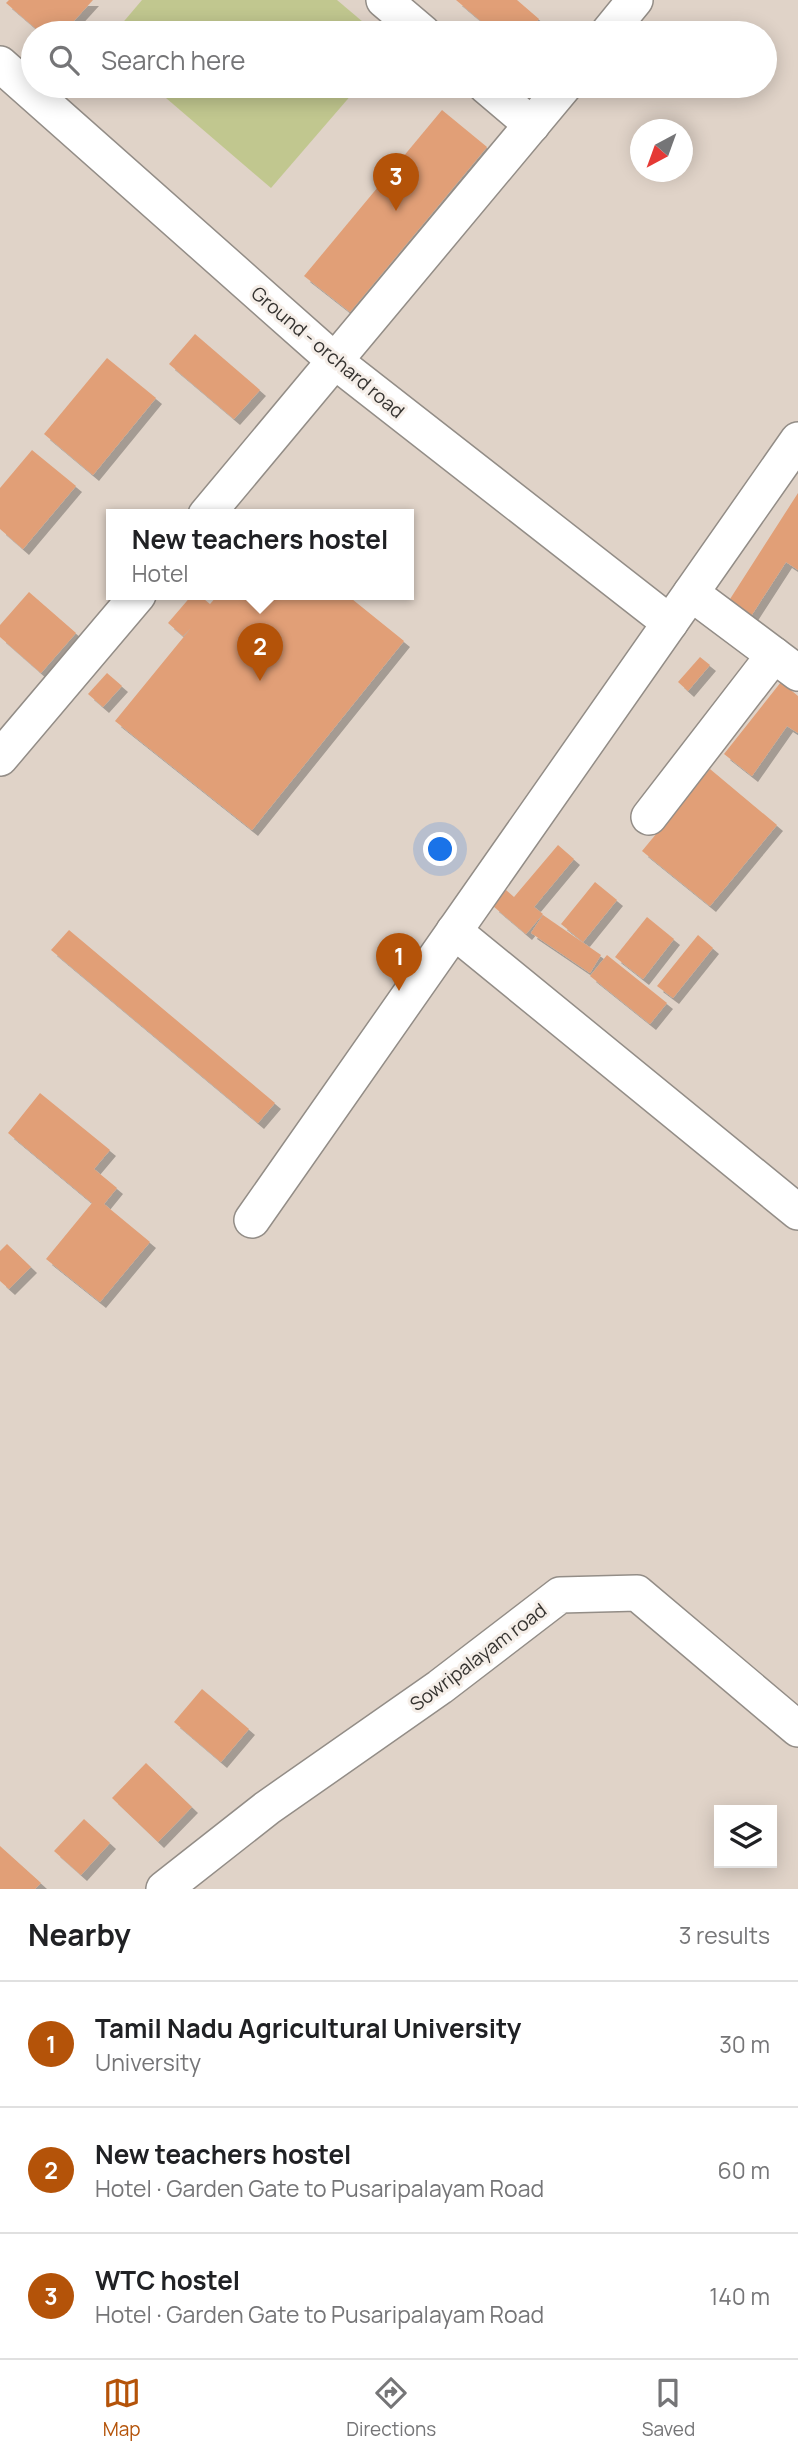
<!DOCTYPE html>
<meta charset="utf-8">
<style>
:root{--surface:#fff;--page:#f6f6f6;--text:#202124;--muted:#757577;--line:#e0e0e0;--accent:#b45309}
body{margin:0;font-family:Manrope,sans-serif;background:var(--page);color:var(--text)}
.controls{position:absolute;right:21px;bottom:21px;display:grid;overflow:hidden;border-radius:0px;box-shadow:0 4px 18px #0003}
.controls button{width:63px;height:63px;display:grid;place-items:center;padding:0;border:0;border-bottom:2px solid var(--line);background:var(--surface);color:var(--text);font:35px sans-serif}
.compass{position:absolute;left:630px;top:119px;width:63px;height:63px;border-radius:50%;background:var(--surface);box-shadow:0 4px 18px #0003;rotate:221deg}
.you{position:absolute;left:441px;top:850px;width:24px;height:24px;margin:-18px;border:5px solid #fff;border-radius:50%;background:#1a73e8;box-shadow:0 0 0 10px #1a73e833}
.badge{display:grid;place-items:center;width:46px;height:46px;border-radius:50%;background:var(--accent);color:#fff;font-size:23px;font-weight:700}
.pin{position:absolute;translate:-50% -58px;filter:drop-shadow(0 2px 4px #0008)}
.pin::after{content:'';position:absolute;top:37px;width:24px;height:21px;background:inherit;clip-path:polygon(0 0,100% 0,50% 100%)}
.popup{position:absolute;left:106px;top:509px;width:308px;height:91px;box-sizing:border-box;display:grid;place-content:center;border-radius:0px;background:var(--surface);filter:drop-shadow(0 2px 5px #0005);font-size:23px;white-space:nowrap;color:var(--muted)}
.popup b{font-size:26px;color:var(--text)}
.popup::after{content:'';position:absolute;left:50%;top:100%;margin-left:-14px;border:14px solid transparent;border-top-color:var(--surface)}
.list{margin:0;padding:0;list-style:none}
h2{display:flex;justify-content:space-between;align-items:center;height:91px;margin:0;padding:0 28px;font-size:30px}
h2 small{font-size:23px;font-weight:400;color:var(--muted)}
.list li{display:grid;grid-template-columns:46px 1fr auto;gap:21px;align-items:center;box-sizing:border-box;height:126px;padding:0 28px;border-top:2px solid var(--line)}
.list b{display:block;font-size:26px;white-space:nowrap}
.list p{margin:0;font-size:23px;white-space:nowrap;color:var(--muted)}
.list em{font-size:23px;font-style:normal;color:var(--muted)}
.icon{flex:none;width:38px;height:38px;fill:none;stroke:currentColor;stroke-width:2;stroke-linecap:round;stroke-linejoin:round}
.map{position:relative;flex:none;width:798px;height:1889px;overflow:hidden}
.search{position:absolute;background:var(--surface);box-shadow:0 4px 18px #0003;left:21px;right:21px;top:21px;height:77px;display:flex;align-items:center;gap:18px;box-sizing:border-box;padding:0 24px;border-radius:38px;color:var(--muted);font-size:26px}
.sheet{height:469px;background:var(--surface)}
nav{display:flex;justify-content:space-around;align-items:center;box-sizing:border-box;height:98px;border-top:2px solid var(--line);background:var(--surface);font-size:19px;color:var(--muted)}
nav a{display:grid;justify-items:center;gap:4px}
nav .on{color:var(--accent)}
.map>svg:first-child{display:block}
.built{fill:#e0d3c8;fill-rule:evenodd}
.green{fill:#c1c78f}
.building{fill:#e19f77;filter:url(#shadow)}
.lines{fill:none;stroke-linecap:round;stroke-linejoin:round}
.minor-casing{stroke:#938d87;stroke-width:38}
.minor{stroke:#fff;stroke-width:35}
.labels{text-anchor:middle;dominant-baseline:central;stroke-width:6;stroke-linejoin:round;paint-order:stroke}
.street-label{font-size:19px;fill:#353330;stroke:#f5eee8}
</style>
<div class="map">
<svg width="798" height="1889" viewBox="0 0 798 1889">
<defs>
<filter id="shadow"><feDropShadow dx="6" dy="6" stdDeviation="0" flood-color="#0004"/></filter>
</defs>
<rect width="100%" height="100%" fill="#e8e1db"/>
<path class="built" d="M0,0H798V1889H0ZM33,33H765V86H33ZM640,130H682V172H640ZM111,515H409V595H111ZM719,1810H772V1863H719Z"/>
<g class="green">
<polygon points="142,0 337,0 376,33 114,33"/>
<polygon points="152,86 359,86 271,188"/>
</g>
<g class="building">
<polygon points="9,0 93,0 63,33 41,33 6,3"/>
<polygon points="456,0 517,0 539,19 527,33 495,33"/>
<polygon points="442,110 487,147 350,312 304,276"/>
<polygon points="195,334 260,390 234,419 169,364"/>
<polygon points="107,358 156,398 93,475 44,434"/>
<polygon points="32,450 76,486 23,549 0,529 0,488"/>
<polygon points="798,493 798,570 786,562 746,624 723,610"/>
<polygon points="29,592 76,633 41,673 0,637 0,625"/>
<polygon points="192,595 199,595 210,604 218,595 347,595 404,641 252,830 115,721 191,628 183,636 168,623"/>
<polygon points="700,657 710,665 688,691 678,682"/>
<polygon points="107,673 122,686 103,707 88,694"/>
<polygon points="781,682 798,696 798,733 787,726 752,776 724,754"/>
<polygon points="710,769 777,825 710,906 642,851"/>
<polygon points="558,845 574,859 534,907 543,914 526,934 493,906 506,890 514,897"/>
<polygon points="595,882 617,900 583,942 561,924"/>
<polygon points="543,915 601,955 590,973 531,933"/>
<polygon points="647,917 674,939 643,979 615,957"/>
<polygon points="69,930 275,1103 258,1123 51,950"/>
<polygon points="698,935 713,948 673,998 657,986"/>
<polygon points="607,955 667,1003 650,1024 590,976"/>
<polygon points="40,1093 110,1150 94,1169 117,1188 104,1204 150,1242 100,1302 46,1259 92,1203 8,1133"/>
<polygon points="7,1244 31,1267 9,1289 0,1281 0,1251"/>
<polygon points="202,1689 249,1729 221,1762 174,1722"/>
<polygon points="146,1763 192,1807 158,1842 112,1798"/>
<polygon points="84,1819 110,1843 81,1875 54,1851"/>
<polygon points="0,1846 41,1883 35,1889 0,1889"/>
</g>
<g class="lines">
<g class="minor-casing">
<g id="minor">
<polyline points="384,0 423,33"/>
<polyline points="608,33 635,0"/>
<polyline points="0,64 336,362 670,623"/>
<polyline points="486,86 532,125"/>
<polyline points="206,515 564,86"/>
<polyline points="691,593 798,673"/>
<polyline points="0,758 138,595"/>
<polyline points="649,817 774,655"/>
<polyline points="454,931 798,1212"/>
<polyline points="252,1220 798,440"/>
<polyline points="164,1889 267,1808 440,1687 560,1595 637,1593 798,1729"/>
</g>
</g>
<use href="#minor" class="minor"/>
</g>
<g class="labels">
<g class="street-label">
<text transform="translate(328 352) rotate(40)">Ground - orchard road</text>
<text transform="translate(478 1657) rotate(-37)">Sowripalayam road</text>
</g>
</g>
</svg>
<div class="controls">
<button><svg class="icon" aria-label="layers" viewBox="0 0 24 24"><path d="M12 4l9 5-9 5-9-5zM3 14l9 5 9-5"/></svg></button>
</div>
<svg class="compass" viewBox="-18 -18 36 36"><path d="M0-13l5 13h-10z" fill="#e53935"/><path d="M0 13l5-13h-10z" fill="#757577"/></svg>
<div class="you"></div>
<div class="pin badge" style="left:399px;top:991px">1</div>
<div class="pin badge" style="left:260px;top:681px">2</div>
<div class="popup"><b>New teachers hostel</b>Hotel</div>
<div class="pin badge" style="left:396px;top:211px">3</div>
<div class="search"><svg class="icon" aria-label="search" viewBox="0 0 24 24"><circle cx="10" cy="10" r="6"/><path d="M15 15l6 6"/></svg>Search here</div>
</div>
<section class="sheet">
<h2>Nearby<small>3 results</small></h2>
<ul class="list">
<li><span class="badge">1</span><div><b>Tamil Nadu Agricultural University</b><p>University</p></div><em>30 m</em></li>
<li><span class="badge">2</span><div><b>New teachers hostel</b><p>Hotel · Garden Gate to Pusaripalayam Road</p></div><em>60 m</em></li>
<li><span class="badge">3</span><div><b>WTC hostel</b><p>Hotel · Garden Gate to Pusaripalayam Road</p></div><em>140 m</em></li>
</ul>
</section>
<nav>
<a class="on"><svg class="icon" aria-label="map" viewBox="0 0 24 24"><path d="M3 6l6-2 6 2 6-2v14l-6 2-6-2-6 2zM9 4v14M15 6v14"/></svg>Map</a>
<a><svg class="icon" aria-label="directions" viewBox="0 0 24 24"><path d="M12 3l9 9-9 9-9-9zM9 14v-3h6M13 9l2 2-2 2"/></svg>Directions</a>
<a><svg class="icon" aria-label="saved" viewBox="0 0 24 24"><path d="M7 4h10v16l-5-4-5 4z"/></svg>Saved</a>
</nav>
